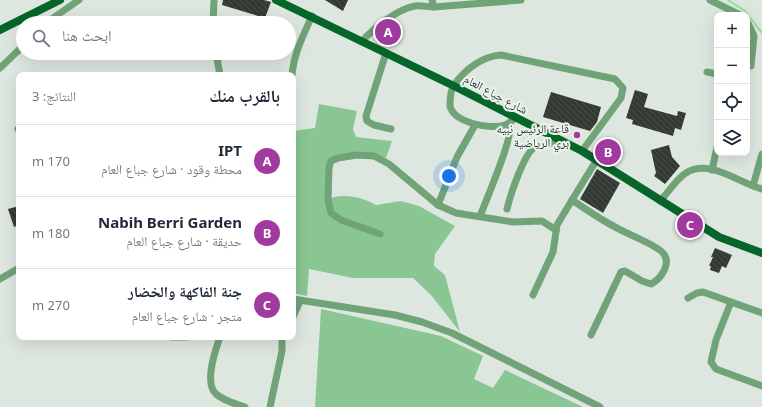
<!DOCTYPE html>
<html lang="ar">
<meta charset="utf-8">
<style>
:root{--surface:#fff;--page:#f2f2f3;--text:#1f2937;--muted:#747a83;--line:#e0e1e3;--accent:#a13a9e}
body{margin:0;font-family:"Noto Sans","Noto Naskh Arabic",sans-serif;background:var(--page);color:var(--text);direction:rtl}
.controls{position:absolute;right:12px;top:12px;display:grid;overflow:hidden;border-radius:8px;box-shadow:0 4px 16px #0002}
.controls button{width:36px;height:36px;display:grid;place-items:center;padding:0;border:0;border-bottom:1px solid var(--line);background:var(--surface);color:var(--text);font:20px sans-serif}
.you{position:absolute;left:449px;top:176px;width:14px;height:14px;margin:-10px;border:3px solid #fff;border-radius:50%;background:#1a73e8;box-shadow:0 0 0 6px #1a73e833}
.badge{display:grid;place-items:center;width:26px;height:26px;border-radius:50%;background:var(--accent);color:#fff;font-size:13px;font-weight:700}
.pin{position:absolute;translate:-50% -50%;border:2px solid #fff;box-shadow:0 1px 4px #0006}
.list{margin:0;padding:0;list-style:none}
h2{display:flex;justify-content:space-between;align-items:center;height:52px;margin:0;padding:0 16px;font-size:17px}
h2 small{font-size:13px;font-weight:400;color:var(--muted)}
.list li{display:grid;grid-template-columns:26px 1fr auto;gap:12px;align-items:center;box-sizing:border-box;height:72px;padding:0 16px;border-top:1px solid var(--line)}
.list b{display:block;font-size:15px;white-space:nowrap}
.list p{margin:0;font-size:13px;white-space:nowrap;color:var(--muted)}
.list em{font-size:13px;font-style:normal;color:var(--muted)}
.icon{flex:none;width:22px;height:22px;fill:none;stroke:currentColor;stroke-width:2;stroke-linecap:round;stroke-linejoin:round}
.map{position:relative;flex:none;width:762px;height:407px;overflow:hidden;direction:ltr}
.search{position:absolute;background:var(--surface);box-shadow:0 4px 16px #0002;left:16px;top:16px;width:280px;height:44px;display:flex;align-items:center;gap:10px;box-sizing:border-box;padding:0 14px;border-radius:22px;color:var(--muted);font-size:15px}
.panel{position:absolute;background:var(--surface);box-shadow:0 4px 16px #0002;left:16px;top:72px;width:280px;height:268px;border-radius:8px;direction:rtl}
.map>svg:first-child{display:block}
.green{fill:#89c693}
.lines{fill:none;stroke-linecap:round;stroke-linejoin:round}
.stream{stroke:#8fe09e;stroke-width:2}
.building{fill:url(#building-back-hatch)}
.minor{stroke:#71a379;stroke-width:7}
.major{stroke:#06662a;stroke-width:8}
.poi-dot{fill:#a13a9e;stroke:#ebf4ec;stroke-width:1.5}
.labels{text-anchor:middle;dominant-baseline:central;stroke-width:4;stroke-linejoin:round;paint-order:stroke}
.street-label{font-size:12px;fill:#313532;stroke:#ebf4ec}
.poi-label{font-size:12px;fill:#313532;stroke:#ebf4ec;text-anchor:end}
</style>
<div class="map">
<svg width="762" height="407" viewBox="0 0 762 407">
<defs>
<pattern id="building-back-hatch" width="6" height="6" patternUnits="userSpaceOnUse"><rect width="6" height="6" fill="#333a34"/><path d="M-1 5l2 2M0 0l6 6M5-1l2 2" fill="none" stroke="#484e49"/></pattern>
</defs>
<rect width="100%" height="100%" fill="#dee7df"/>
<g class="green">
<path d="M319,104L357,111L353,129L356,137L392,141L386,158C360,149 351,155 327,165L326,200C341,192 363,197 376,205L401,201L419,206L455,226L435,254L434,266L445,275L460,332L431,295L413,278H353L309,269L307,296L293,293V131L315,128Z"/>
<polygon points="321,309 441,336 483,356 474,379 493,388 505,370 583,407 315,407"/>
</g>
<g class="lines">
<polyline class="stream" points="728,0 745,11 762,33"/>
</g>
<g class="building">
<polygon points="223,0 264,0 271,2 265,18 222,5"/>
<polygon points="325,0 348,0 343,11"/>
<polygon points="635,90 648,94 644,107 677,116 678,111 686,113 681,130 675,128 673,136 632,124 633,120 626,118"/>
<polygon points="551,92 601,107 597,122 590,131 543,117"/>
<polygon points="669,145 672,157 680,166 665,184 654,176 656,173 651,150"/>
<polygon points="597,169 620,183 603,213 580,199"/>
<polygon points="19,206 19,225 14,227 8,209"/>
<polygon points="715,248 732,255 726,268 722,266 719,273 710,270 711,266 709,266 713,257 711,257"/>
</g>
<g class="lines">
<g class="minor">
<polyline points="710,0 740,15"/>
<polyline points="434,7 521,0"/>
<polyline points="747,21 754,36 751,66"/>
<polyline points="46,23 79,0"/>
<polyline points="213,23 214,0"/>
<path d="M362,41C374,28 397,9 415,6C421,5 428,7 434,7L432,0"/>
<polyline points="216,53 220,75"/>
<polyline points="386,53 366,116 367,121 374,125 391,129"/>
<polyline points="0,68 23,46"/>
<polyline points="707,72 717,74"/>
<path d="M292,75C294,53 303,36 312,16"/>
<path d="M515,118C512,121 509,124 505,125C491,130 454,123 450,106C450,100 451,89 454,85C465,69 483,56 501,55L615,79L623,88L621,98L582,151"/>
<polyline points="18,129 19,130"/>
<polyline points="712,170 717,147"/>
<polyline points="753,186 762,154"/>
<path d="M660,201C668,193 676,179 686,173C709,158 739,183 762,189"/>
<polyline points="438,205 457,157 475,125"/>
<path d="M507,209C510,196 524,153 535,147C543,143 555,144 563,142"/>
<path d="M480,216C486,201 515,133 510,122"/>
<polyline points="380,234 341,220 331,213 328,200 329,168 331,161 338,158 357,155 374,156 389,164 438,205 456,213 513,222 542,221 556,230"/>
<polyline points="0,279 19,268"/>
<polyline points="533,295 553,252 557,225 572,200"/>
<polyline points="688,298 697,293 703,292 762,313"/>
<polyline points="293,299 395,315 422,322 452,333 600,407"/>
<polyline points="731,302 716,340 711,362 716,369 762,386"/>
<polyline points="293,317 300,301"/>
<path d="M591,335L621,272L625,271L642,281L651,284C661,279 672,263 663,253C657,245 627,234 617,228C601,220 587,210 572,200L596,161"/>
<polyline points="172,337 187,337"/>
<path d="M220,337C215,351 204,383 216,394C224,401 236,404 245,407"/>
<polyline points="270,407 282,351 282,337"/>
</g>
<g class="major">
<polyline points="276,0 454,86 582,151 719,237 762,253"/>
<polyline points="0,30 60,0"/>
</g>
</g>
<circle class="poi-dot" cx="577" cy="135" r="4"/>
<g class="labels">
<g class="street-label">
<text transform="translate(496 94) rotate(28)">شارع جباع العام</text>
</g>
<g class="poi-label">
<text x="569" y="128">قاعة الرئيس نبيه<tspan x="569" dy="14">بري الرياضية</tspan></text>
</g>
</g>
</svg>
<div class="controls">
<button>+</button>
<button>−</button>
<button><svg class="icon" aria-label="locate" viewBox="0 0 24 24"><circle cx="12" cy="12" r="6"/><path d="M12 2v4M12 18v4M2 12h4M18 12h4"/></svg></button>
<button><svg class="icon" aria-label="layers" viewBox="0 0 24 24"><path d="M12 4l9 5-9 5-9-5zM3 14l9 5 9-5"/></svg></button>
</div>
<div class="you"></div>
<div class="pin badge" style="left:388px;top:32px">A</div>
<div class="pin badge" style="left:608px;top:152px">B</div>
<div class="pin badge" style="left:690px;top:225px">C</div>
<div class="search"><svg class="icon" aria-label="search" viewBox="0 0 24 24"><circle cx="10" cy="10" r="6"/><path d="M15 15l6 6"/></svg>ابحث هنا</div>
<section class="panel">
<h2>بالقرب منك<small>النتائج: 3</small></h2>
<ul class="list">
<li><span class="badge">A</span><div><b>IPT</b><p>محطة وقود · شارع جباع العام</p></div><em>170 m</em></li>
<li><span class="badge">B</span><div><b>Nabih Berri Garden</b><p>حديقة · شارع جباع العام</p></div><em>180 m</em></li>
<li><span class="badge">C</span><div><b>جنة الفاكهة والخضار</b><p>متجر · شارع جباع العام</p></div><em>270 m</em></li>
</ul>
</section>
</div>
